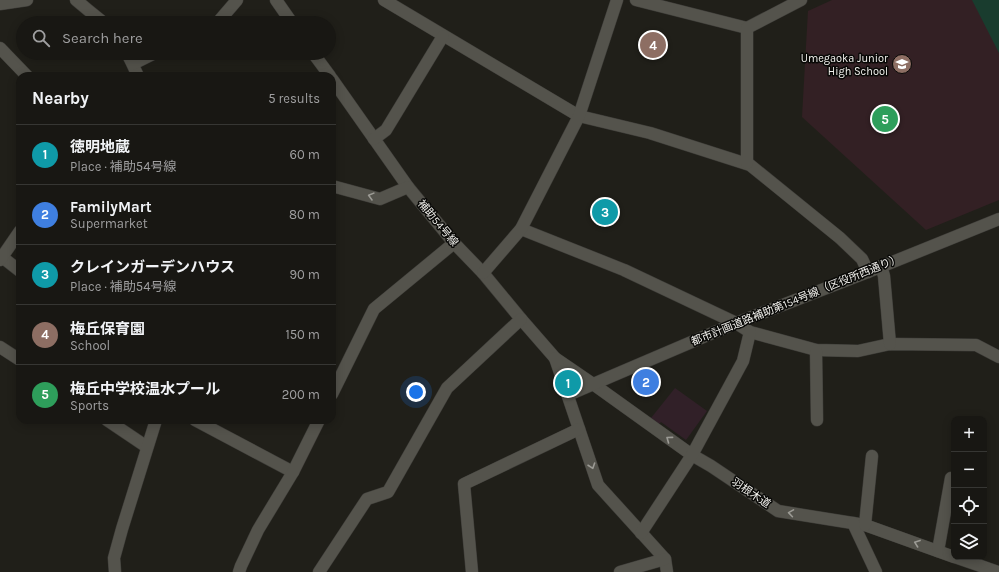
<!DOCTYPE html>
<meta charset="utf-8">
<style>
:root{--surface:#181713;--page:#21201c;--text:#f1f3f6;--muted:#9f9fa0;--line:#363633;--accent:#2563eb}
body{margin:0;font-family:Karla,"Noto Sans JP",sans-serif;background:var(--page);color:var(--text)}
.controls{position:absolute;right:12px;bottom:12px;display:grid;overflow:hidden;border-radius:8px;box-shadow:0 2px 10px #0003}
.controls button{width:36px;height:36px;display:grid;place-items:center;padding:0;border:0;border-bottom:1px solid var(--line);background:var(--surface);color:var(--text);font:20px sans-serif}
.you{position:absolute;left:416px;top:392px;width:14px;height:14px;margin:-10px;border:3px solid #fff;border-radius:50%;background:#1a73e8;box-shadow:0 0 0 6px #1a73e833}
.badge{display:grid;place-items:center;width:26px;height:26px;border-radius:50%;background:var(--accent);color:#fff;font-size:13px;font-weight:700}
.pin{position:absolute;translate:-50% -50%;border:2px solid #fff;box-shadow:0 1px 4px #0006}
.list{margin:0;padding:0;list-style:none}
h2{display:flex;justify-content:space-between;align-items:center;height:52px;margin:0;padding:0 16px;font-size:17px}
h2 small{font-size:13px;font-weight:400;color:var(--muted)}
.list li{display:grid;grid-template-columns:26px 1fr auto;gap:12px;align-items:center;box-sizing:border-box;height:60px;padding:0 16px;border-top:1px solid var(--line)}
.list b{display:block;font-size:15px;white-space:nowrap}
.list p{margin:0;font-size:13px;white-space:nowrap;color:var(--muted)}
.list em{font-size:13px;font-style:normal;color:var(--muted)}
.icon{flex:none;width:22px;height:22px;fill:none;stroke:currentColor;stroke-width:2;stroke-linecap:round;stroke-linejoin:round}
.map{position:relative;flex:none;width:999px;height:572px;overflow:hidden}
.search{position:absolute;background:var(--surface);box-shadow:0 2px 10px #0003;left:16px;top:16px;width:320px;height:44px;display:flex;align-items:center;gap:10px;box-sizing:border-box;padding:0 14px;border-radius:22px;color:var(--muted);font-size:15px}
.panel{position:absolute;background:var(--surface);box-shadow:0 2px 10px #0003;left:16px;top:72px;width:320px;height:352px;border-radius:12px}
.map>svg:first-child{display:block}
.commercial{fill:#312028}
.education{fill:#332024}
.green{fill:#193c2e}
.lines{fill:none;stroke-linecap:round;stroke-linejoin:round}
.minor-casing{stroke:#3d3c38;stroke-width:13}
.minor{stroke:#54534c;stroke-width:12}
.oneway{stroke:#9c9b95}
.labels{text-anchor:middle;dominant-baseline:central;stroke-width:3;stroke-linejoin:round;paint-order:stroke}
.poi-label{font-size:11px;fill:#f3f2ee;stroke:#090907;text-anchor:end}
.street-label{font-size:11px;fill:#f3f2ee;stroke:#090907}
</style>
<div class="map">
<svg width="999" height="572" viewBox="0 0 999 572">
<rect width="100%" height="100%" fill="#201f19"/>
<polygon class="commercial" points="675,388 707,411 686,440 661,422 659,424 651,418"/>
<polygon class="education" points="832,0 999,0 999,200 926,230 802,117 808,11"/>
<polygon class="green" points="972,0 999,0 999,53"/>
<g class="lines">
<g class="minor-casing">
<g id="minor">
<polyline points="76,0 88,10 104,23"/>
<polyline points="276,0 292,23"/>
<polyline points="384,0 579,116 650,133 750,165 840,238 862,259 868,272"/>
<polyline points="636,0 747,28"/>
<polyline points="0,4 27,0"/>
<polyline points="215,23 219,21 237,0"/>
<polyline points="0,48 27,76"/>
<polyline points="127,53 131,61 138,76"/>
<polyline points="313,53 330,76"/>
<polyline points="133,64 155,53"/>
<polyline points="332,79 408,187 454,243 483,273 521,319 555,358 593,384 692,455 711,466 778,511 865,525 954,557"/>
<polyline points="374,139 386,130 443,36"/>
<polyline points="747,163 747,28 801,0"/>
<polyline points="332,186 380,199 408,187"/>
<polyline points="521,229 624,270 736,323 750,332 809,348 816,350 858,351 890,344 976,345 999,357"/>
<polyline points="2,257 20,271"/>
<polyline points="0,260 20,231"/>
<polyline points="881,266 884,276 890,344"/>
<polyline points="483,273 521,229 579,116 617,0"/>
<polyline points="0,347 20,360"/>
<polyline points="816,350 817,420"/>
<polyline points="555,358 598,485 665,559 667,572"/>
<polyline points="332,394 374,309 454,243"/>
<polyline points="568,395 612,376 736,323 868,272 999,219"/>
<polyline points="107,420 147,447"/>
<polyline points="195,420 293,472"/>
<polyline points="853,523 876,572"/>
<polyline points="865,525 872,456"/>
<polyline points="641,533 692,455 743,361 750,332"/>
<polyline points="938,551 951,478"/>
<polyline points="955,557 998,572"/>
<polyline points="115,572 114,558 122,529 156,420"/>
<polyline points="239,572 241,566 258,530 293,472 319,420"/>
<polyline points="319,572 367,499 388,492 447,388 521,319"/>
<polyline points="472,572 464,484 579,429"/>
<polyline points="620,572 665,559"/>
</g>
</g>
<use href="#minor" class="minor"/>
</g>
<defs><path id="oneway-chevron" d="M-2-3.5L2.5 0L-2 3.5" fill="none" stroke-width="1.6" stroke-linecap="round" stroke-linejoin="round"/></defs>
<g class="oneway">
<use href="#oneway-chevron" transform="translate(371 196) rotate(-165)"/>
<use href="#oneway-chevron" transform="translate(669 439) rotate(-144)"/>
<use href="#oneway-chevron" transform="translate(592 466) rotate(71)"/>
<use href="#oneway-chevron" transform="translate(791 513) rotate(-171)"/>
<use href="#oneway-chevron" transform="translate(917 543) rotate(-160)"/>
</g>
<defs>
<g id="school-disc" transform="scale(1)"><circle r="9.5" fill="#8d6e63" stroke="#090907"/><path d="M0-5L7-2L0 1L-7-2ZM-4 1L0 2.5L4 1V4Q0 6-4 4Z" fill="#fff"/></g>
</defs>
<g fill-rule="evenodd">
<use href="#school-disc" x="902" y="64"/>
</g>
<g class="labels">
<g class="poi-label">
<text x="888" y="58">Umegaoka Junior<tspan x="888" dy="13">High School</tspan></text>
</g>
<g class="street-label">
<text transform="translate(438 223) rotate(50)">補助54号線</text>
<text transform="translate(796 300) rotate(-22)">都市計画道路補助第154号線（区役所西通り）</text>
<text transform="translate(751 493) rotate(34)">羽根木道</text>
</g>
</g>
</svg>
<div class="controls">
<button>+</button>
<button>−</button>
<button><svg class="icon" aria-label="locate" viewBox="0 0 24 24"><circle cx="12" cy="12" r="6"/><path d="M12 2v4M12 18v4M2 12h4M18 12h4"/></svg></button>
<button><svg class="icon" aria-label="layers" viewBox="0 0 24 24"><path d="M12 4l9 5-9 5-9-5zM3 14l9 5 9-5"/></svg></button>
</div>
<div class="you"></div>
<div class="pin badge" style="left:568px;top:383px;background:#0f9aa8">1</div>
<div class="pin badge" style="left:646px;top:382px;background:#3f7fe0">2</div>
<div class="pin badge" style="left:605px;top:212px;background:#0f9aa8">3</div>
<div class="pin badge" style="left:653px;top:45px;background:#8d6e63">4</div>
<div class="pin badge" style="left:885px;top:119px;background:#2e9e5b">5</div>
<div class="search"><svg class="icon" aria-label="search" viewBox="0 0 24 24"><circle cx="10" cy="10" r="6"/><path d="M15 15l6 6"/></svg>Search here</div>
<section class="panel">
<h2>Nearby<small>5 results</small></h2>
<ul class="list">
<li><span class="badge" style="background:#0f9aa8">1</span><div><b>徳明地蔵</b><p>Place · 補助54号線</p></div><em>60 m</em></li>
<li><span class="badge" style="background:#3f7fe0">2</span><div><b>FamilyMart</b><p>Supermarket</p></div><em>80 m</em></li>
<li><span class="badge" style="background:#0f9aa8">3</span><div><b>クレインガーデンハウス</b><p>Place · 補助54号線</p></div><em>90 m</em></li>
<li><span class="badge" style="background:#8d6e63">4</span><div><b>梅丘保育園</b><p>School</p></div><em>150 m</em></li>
<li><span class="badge" style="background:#2e9e5b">5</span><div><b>梅丘中学校温水プール</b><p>Sports</p></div><em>200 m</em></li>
</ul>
</section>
</div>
